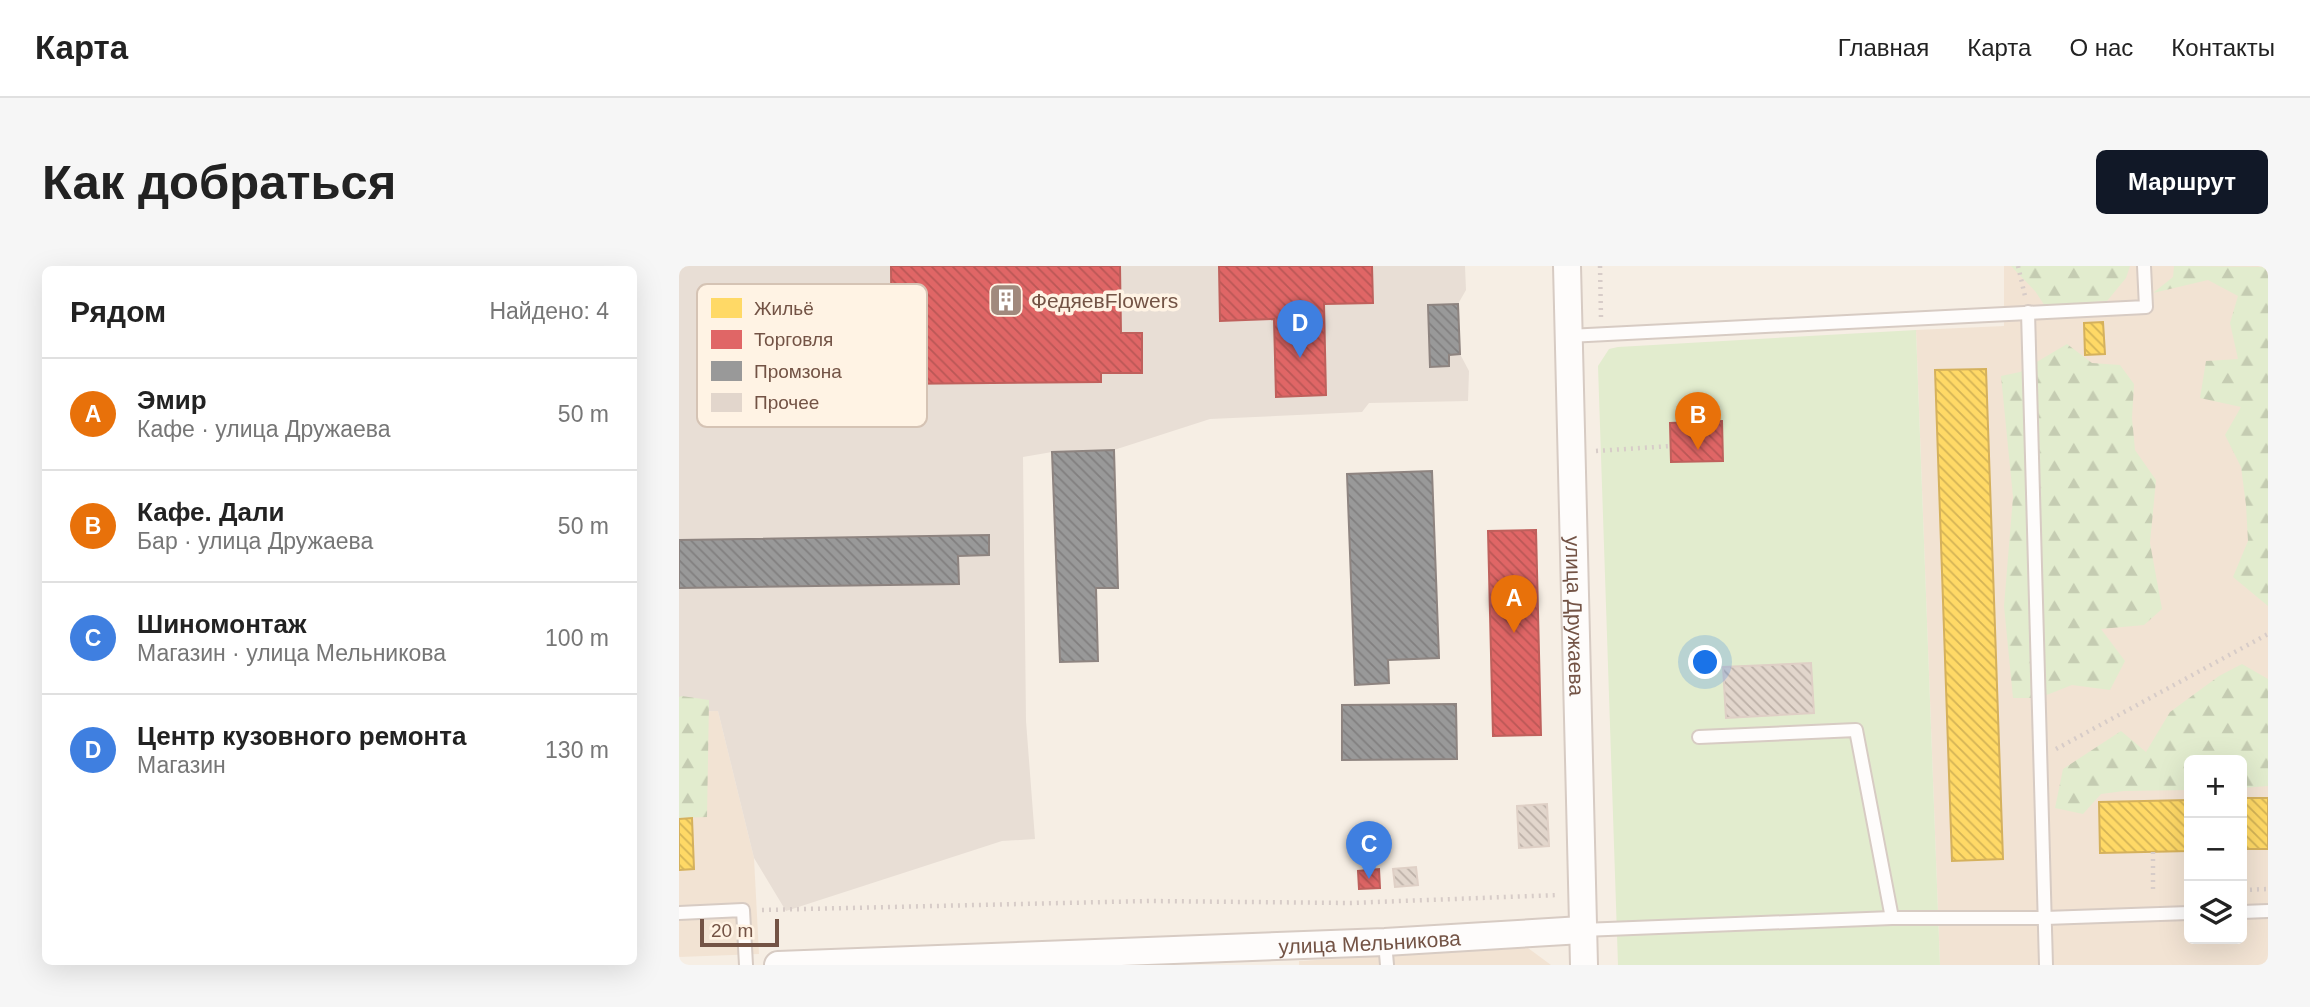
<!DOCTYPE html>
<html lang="ru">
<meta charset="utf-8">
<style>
:root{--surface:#fff;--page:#f6f6f6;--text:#222;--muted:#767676;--line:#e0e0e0;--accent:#111827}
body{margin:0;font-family:Arial,sans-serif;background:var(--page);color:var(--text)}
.controls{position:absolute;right:21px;bottom:21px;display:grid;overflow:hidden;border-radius:10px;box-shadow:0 7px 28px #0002}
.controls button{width:63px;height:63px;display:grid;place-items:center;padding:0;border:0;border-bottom:2px solid var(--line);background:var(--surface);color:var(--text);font:35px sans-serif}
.scale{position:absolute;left:21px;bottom:18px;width:79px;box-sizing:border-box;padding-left:7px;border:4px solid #735345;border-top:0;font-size:19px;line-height:24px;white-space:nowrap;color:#735345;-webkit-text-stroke:5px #fff3e4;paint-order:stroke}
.you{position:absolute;left:1027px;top:397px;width:24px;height:24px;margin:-18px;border:5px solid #fff;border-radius:50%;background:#1a73e8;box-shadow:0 0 0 10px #1a73e833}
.badge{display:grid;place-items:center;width:46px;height:46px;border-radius:50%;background:var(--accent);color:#fff;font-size:23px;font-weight:700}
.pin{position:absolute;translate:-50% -58px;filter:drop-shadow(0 2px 4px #0008)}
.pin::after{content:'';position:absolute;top:37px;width:24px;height:21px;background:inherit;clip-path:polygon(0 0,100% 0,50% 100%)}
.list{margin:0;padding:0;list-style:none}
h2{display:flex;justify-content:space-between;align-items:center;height:91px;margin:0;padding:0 28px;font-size:30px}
h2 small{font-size:23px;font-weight:400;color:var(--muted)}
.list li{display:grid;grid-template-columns:46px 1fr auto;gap:21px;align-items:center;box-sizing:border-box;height:112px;padding:0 28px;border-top:2px solid var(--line)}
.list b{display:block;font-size:26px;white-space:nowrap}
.list p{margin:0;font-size:23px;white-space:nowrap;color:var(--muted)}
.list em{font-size:23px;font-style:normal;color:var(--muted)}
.icon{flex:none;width:38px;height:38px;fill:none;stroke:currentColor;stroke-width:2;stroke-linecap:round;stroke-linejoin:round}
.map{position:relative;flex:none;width:1589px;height:699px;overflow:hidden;border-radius:10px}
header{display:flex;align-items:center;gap:42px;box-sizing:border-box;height:98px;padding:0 35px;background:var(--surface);border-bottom:2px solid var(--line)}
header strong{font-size:33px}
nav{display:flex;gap:38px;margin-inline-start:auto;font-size:24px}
.intro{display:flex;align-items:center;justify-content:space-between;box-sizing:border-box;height:168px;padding:0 42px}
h1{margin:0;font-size:49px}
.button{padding:18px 32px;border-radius:10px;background:var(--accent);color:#fff;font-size:24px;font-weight:700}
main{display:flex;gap:42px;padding:0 42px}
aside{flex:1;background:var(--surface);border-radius:10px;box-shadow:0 7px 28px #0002}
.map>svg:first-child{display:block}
.residential{fill:#f2e3d3;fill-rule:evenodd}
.industrial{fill:#e8ded5}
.forest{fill:url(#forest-firs)}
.park{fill:#e2ecce}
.homes{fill:url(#homes-back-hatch);stroke:#d5b15c;stroke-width:2}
.shops{fill:url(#shops-back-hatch);stroke:#bf605c;stroke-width:2}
.industry{fill:url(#industry-back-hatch);stroke:#8e8480;stroke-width:2}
.building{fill:url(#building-back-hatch);stroke:#dfd0c6;stroke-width:2}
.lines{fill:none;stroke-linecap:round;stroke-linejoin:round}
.service-casing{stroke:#d7cbc3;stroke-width:16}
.minor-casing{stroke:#d7cbc3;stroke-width:30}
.path{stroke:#d7ccc8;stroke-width:4.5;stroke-dasharray:2 5;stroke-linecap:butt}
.service{stroke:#fefcfb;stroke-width:12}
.minor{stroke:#fefcfb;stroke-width:26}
.labels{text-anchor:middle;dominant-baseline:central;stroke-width:7;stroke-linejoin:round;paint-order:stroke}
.poi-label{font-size:21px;fill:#735345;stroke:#fff3e4;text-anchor:start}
.street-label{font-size:21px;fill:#735345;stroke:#fff3e4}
.key{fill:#fff3e4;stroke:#d5c3b4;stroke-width:2}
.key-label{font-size:19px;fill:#735345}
</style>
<header>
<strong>Карта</strong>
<nav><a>Главная</a><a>Карта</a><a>О нас</a><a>Контакты</a></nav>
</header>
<div class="intro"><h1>Как добраться</h1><a class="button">Маршрут</a></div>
<main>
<aside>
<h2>Рядом<small>Найдено: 4</small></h2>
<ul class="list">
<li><span class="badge" style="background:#e8710a">A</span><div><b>Эмир</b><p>Кафе · улица Дружаева</p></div><em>50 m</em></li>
<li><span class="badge" style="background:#e8710a">B</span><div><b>Кафе. Дали</b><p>Бар · улица Дружаева</p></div><em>50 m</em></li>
<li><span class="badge" style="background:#3f7fe0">C</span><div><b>Шиномонтаж</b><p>Магазин · улица Мельникова</p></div><em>100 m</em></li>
<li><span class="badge" style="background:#3f7fe0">D</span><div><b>Центр кузовного ремонта</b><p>Магазин</p></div><em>130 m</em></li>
</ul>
</aside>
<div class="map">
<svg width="1589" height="699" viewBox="0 0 1589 699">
<defs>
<pattern id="forest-firs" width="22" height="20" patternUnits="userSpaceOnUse" patternTransform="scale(1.75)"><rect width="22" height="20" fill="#e2ecce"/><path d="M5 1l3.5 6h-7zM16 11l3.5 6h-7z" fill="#c5ccb2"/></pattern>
<pattern id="homes-back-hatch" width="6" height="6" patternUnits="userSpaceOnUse" patternTransform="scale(1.75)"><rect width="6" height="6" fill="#ffd966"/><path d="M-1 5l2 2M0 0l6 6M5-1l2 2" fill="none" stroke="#d3b356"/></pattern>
<pattern id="shops-back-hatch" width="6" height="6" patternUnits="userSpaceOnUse" patternTransform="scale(1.75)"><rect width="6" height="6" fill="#e06666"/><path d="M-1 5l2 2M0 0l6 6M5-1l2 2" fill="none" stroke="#ba5756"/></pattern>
<pattern id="industry-back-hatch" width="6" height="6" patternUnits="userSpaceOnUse" patternTransform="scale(1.75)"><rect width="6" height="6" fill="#999"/><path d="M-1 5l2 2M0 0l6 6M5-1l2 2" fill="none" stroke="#817f7f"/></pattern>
<pattern id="building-back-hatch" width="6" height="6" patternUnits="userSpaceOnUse" patternTransform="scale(1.75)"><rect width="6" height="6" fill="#e2d6cc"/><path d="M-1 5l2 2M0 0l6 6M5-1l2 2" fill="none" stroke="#bcb0a7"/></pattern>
</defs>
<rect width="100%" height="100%" fill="#f6eee4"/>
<g class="residential">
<path d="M1325,0H1589V699H1261L1237,64L1325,60ZM1510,494H1563V673H1510Z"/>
<polygon points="39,445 75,592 80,688 0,691 0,446"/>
<polygon points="849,682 872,699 620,699 620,695"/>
</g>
<polygon class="industrial" points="0,0 786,0 787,24 779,38 781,88 790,105 789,135 690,137 683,146 531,153 435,184 373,186 344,191 347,455 356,573 323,575 107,645 75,592 39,445 0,446"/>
<g class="forest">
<polygon points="1332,0 1451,0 1447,12 1428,35 1399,37 1372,49 1356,25"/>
<polygon points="1495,0 1589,1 1589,340 1554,311 1569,275 1567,239 1562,201 1546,169 1562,141 1521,132 1527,95 1559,93 1551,57 1559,30 1529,14 1474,27 1494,11"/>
<polygon points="1388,78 1413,97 1441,99 1455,118 1453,152 1456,184 1477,214 1471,277 1483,343 1465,359 1422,363 1446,395 1431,424 1393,419 1360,432 1334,432 1325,340 1334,231 1322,110 1341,106"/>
<polygon points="1563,398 1589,413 1589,520 1563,522 1563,494 1510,494 1510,524 1445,525 1422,528 1404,548 1376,542 1384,503 1442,465 1467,486 1491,446 1540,410"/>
<polygon points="3,430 30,434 28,551 0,552 0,431"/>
</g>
<polygon class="park" points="1237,64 1261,699 939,699 919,100 930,83 939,81"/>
<g class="homes">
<polygon points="1424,56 1426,88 1406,89 1405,57"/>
<polygon points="1307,103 1324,593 1273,595 1256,104"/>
<rect x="1563" y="532" width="26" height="51"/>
<polygon points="1510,534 1510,585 1421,587 1420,536"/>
<polygon points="13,552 15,603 0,604 0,553"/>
</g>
<g class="shops">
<polygon points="212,0 441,0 442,67 463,67 463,107 422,107 422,116 213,118"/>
<polygon points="540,0 693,0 694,37 645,38 647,129 597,131 595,53 541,55"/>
<polygon points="1043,155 1044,195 992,196 991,157"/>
<polygon points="857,264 862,469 814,470 809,265"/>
<polygon points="700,603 701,622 680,623 679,605"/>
</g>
<g class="industry">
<polygon points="779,38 781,88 770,89 770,100 751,101 749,39"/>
<polygon points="435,184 439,322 417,322 419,395 381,396 373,186"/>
<polygon points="753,205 760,392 709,394 710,417 676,419 668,208"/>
<polygon points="310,269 310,289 279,290 280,318 0,322 0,274"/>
<polygon points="777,438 778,493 663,494 663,439"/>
</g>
<g class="building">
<polygon points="1132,397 1135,447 1047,452 1044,401"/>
<polygon points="868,538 870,580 840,582 838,540"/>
<polygon points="737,601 739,619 716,621 714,603"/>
</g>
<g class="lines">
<g class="service-casing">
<g id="service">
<polyline points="1349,46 1367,699"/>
<polyline points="889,70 1467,41 1465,0"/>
<polyline points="1020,471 1177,464 1213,652"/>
<polyline points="1563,646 1589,645"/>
<polyline points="0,647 64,644 67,699"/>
<polyline points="903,664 1213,652 1366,652 1510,647"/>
<polyline points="706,676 708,699"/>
</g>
</g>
<g class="minor-casing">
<g id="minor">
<path id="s1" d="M888,0L905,699"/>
<path id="s2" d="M99,699L706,676L903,664"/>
</g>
</g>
<g class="path">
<polyline points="921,0 922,52"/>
<polyline points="1339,0 1346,30"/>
<polyline points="917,185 992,180"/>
<polyline points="1377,483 1589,368"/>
<polyline points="1474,586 1474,628"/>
<polyline points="1564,624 1589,623"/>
<polyline points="83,644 470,635 671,637 879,629"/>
</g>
<use href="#service" class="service"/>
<use href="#minor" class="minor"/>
</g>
<defs>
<g id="building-square" transform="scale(1.75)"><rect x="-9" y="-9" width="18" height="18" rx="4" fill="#a1897d" stroke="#fff3e4"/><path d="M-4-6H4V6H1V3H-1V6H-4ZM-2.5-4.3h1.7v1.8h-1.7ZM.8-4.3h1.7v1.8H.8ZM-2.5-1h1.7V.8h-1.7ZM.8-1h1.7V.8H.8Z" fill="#fff"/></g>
</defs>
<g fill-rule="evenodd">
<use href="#building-square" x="327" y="34"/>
</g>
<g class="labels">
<g class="poi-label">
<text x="352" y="34">ФедяевFlowers</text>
</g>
<g class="street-label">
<text stroke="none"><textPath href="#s1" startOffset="350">улица Дружаева</textPath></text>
<text stroke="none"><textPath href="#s2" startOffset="592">улица Мельникова</textPath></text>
</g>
</g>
<rect x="18" y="18" width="230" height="143" rx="10" class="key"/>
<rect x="32" y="32" width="31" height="20" fill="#ffd966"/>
<rect x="32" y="64" width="31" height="19" fill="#e06666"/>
<rect x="32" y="95" width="31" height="20" fill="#999"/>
<rect x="32" y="127" width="31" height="19" fill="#e2d6cc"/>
<g class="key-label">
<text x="75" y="49">Жильё</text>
<text x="75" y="80">Торговля</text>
<text x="75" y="112">Промзона</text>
<text x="75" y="143">Прочее</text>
</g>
</svg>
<div class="controls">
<button>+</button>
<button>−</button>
<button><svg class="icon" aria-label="layers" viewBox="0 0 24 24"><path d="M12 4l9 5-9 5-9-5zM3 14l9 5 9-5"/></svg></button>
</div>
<div class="scale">20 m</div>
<div class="you"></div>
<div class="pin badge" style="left:835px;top:367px;background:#e8710a">A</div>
<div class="pin badge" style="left:1019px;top:184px;background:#e8710a">B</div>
<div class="pin badge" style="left:690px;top:613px;background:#3f7fe0">C</div>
<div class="pin badge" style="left:621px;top:92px;background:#3f7fe0">D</div>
</div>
</main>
